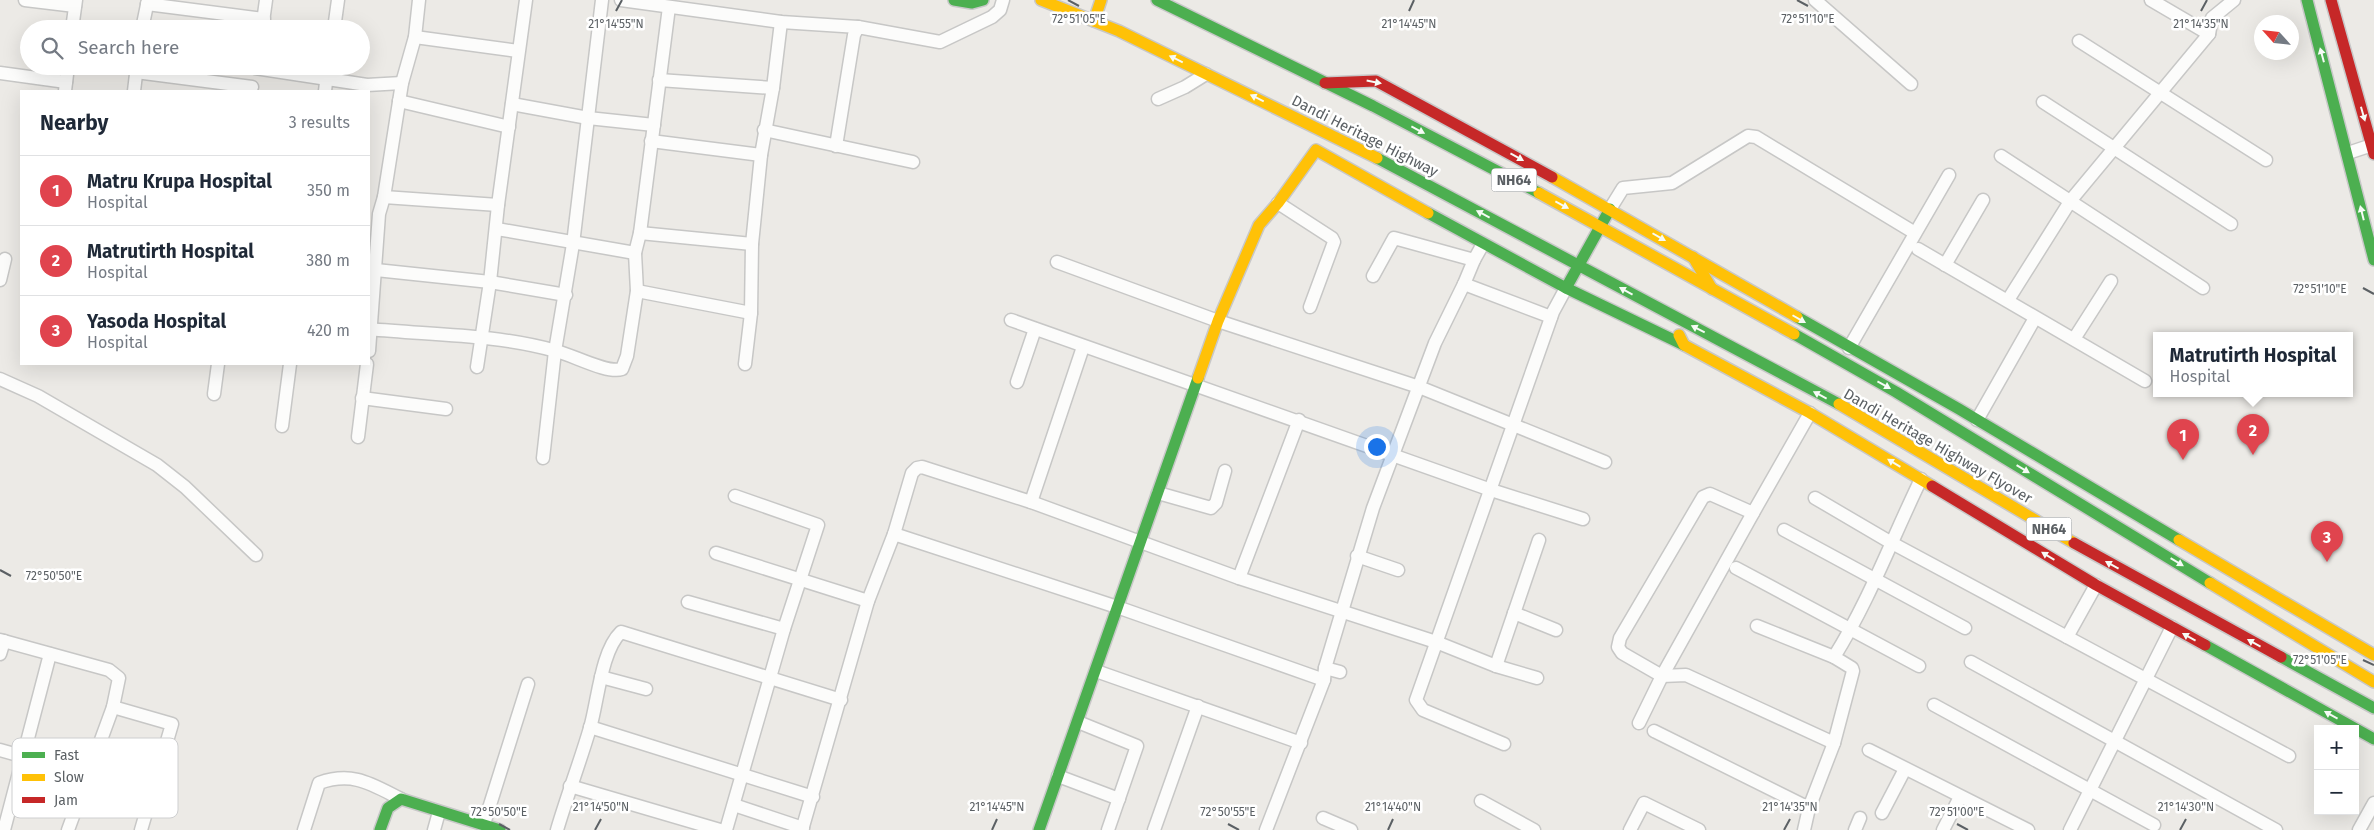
<!DOCTYPE html>
<meta charset="utf-8">
<style>
:root{--surface:#fff;--page:#f2f2f3;--text:#1f2937;--muted:#747a83;--line:#e0e1e3;--accent:#8e9092}
body{margin:0;font-family:"Fira Sans",sans-serif;background:var(--page);color:var(--text)}
.controls{position:absolute;right:15px;bottom:15px;display:grid;overflow:hidden;border-radius:0px;box-shadow:0 5px 20px #0002}
.controls button{width:45px;height:45px;display:grid;place-items:center;padding:0;border:0;border-bottom:1px solid var(--line);background:var(--surface);color:var(--text);font:25px sans-serif}
.compass{position:absolute;left:2254px;top:15px;width:45px;height:45px;border-radius:50%;background:var(--surface);box-shadow:0 5px 20px #0002;rotate:297deg}
.you{position:absolute;left:1376px;top:446px;width:18px;height:18px;margin:-12px;border:4px solid #fff;border-radius:50%;background:#1a73e8;box-shadow:0 0 0 8px #1a73e833}
.badge{display:grid;place-items:center;width:32px;height:32px;border-radius:50%;background:var(--accent);color:#fff;font-size:16px;font-weight:700}
.pin{position:absolute;translate:-50% -41px;filter:drop-shadow(0 1px 2px #0008)}
.pin::after{content:'';position:absolute;top:26px;width:18px;height:15px;background:inherit;clip-path:polygon(0 0,100% 0,50% 100%)}
.popup{position:absolute;left:2153px;top:332px;width:200px;height:65px;box-sizing:border-box;display:grid;place-content:center;border-radius:0px;background:var(--surface);filter:drop-shadow(0 1px 4px #0005);font-size:16px;white-space:nowrap;color:var(--muted)}
.popup b{font-size:19px;color:var(--text)}
.popup::after{content:'';position:absolute;left:50%;top:100%;margin-left:-10px;border:10px solid transparent;border-top-color:var(--surface)}
.list{margin:0;padding:0;list-style:none}
h2{display:flex;justify-content:space-between;align-items:center;height:65px;margin:0;padding:0 20px;font-size:21px}
h2 small{font-size:16px;font-weight:400;color:var(--muted)}
.list li{display:grid;grid-template-columns:32px 1fr auto;gap:15px;align-items:center;box-sizing:border-box;height:70px;padding:0 20px;border-top:1px solid var(--line)}
.list b{display:block;font-size:19px;white-space:nowrap}
.list p{margin:0;font-size:16px;white-space:nowrap;color:var(--muted)}
.list em{font-size:16px;font-style:normal;color:var(--muted)}
.icon{flex:none;width:28px;height:28px;fill:none;stroke:currentColor;stroke-width:2;stroke-linecap:round;stroke-linejoin:round}
.map{position:relative;flex:none;width:2374px;height:830px;overflow:hidden}
.search{position:absolute;background:var(--surface);box-shadow:0 5px 20px #0002;left:20px;top:20px;width:350px;height:55px;display:flex;align-items:center;gap:12px;box-sizing:border-box;padding:0 18px;border-radius:28px;color:var(--muted);font-size:19px}
.panel{position:absolute;background:var(--surface);box-shadow:0 5px 20px #0002;left:20px;top:90px;width:350px;height:275px;border-radius:0px}
.map>svg:first-child{display:block}
.lines{fill:none;stroke-linecap:round;stroke-linejoin:round}
.street-casing{stroke:#c7c7c6;stroke-width:15}
.fast-casing{stroke:#c8c8c8;stroke-width:14}
.slow-casing{stroke:#c8c8c8;stroke-width:14}
.jam-casing{stroke:#c8c8c8;stroke-width:14}
.street{stroke:#fcfcfb;stroke-width:12}
.fast{stroke:#4caf50;stroke-width:11}
.slow{stroke:#ffc107;stroke-width:11}
.jam{stroke:#c62828;stroke-width:11}
.oneway{fill:#f6fbf6}
.ticks{fill:none;stroke:#5b6064;stroke-width:2}
.labels{text-anchor:middle;dominant-baseline:central;stroke-width:5;stroke-linejoin:round;paint-order:stroke}
.shield{fill:#fff;stroke:#8c9092;stroke-width:1}
.shield-label{font-size:14px;font-weight:bold;fill:#5b6064}
.street-label{font-size:15px;fill:#5b6064;stroke:#fff}
.key{fill:#fff;stroke:#cecfd0;stroke-width:1}
.key-label{font-size:14px;fill:#5b6064}
.ticks-label{font-size:12px;text-anchor:middle;fill:#5b6064;stroke:#fff;stroke-width:5;stroke-linejoin:round;paint-order:stroke}
</style>
<div class="map">
<svg width="2374" height="830" viewBox="0 0 2374 830">
<rect width="100%" height="100%" fill="#eceae6"/>
<g class="lines">
<g class="street-casing">
<g id="street">
<polyline points="25,0 75,6"/>
<polyline points="621,0 781,22 858,27"/>
<polyline points="1815,0 1911,84"/>
<polyline points="2151,0 2209,34"/>
<polyline points="147,4 264,19"/>
<polyline points="72,29 76,0"/>
<polyline points="142,29 148,0"/>
<polyline points="262,29 266,0"/>
<polyline points="334,29 338,0"/>
<polyline points="415,37 518,51"/>
<polyline points="2079,41 2266,160"/>
<polyline points="255,68 367,85 402,83"/>
<polyline points="136,72 252,87"/>
<polyline points="0,73 66,82"/>
<polyline points="659,80 773,88"/>
<polyline points="65,91 68,66"/>
<polyline points="134,91 137,66"/>
<polyline points="325,91 328,66"/>
<polyline points="1158,99 1185,87 1206,74"/>
<polyline points="399,101 509,127"/>
<polyline points="2043,102 2231,224"/>
<polyline points="512,104 588,118 654,125"/>
<polyline points="764,130 913,162"/>
<polyline points="651,141 761,155"/>
<polyline points="836,146 854,35 858,27 940,42 992,17 1000,10 1003,0"/>
<polyline points="2348,153 2372,145"/>
<polyline points="2001,156 2203,288"/>
<polyline points="384,197 498,205"/>
<polyline points="1278,203 1332,238 1334,242 1310,307"/>
<polyline points="1610,209 1623,188 1672,183 1748,136 1756,137 1915,233"/>
<polyline points="497,229 635,253"/>
<polyline points="640,233 752,244"/>
<polyline points="1918,249 2145,381"/>
<polyline points="1474,260 1464,284 1551,317"/>
<polyline points="1057,262 1218,321 1419,387 1605,462"/>
<polyline points="1945,265 1983,200"/>
<polyline points="376,270 490,282 566,295"/>
<polyline points="1373,276 1394,238 1474,260 1483,244"/>
<polyline points="0,280 5,259"/>
<polyline points="637,291 751,313"/>
<polyline points="2008,300 2071,200 2209,34 2212,18 2234,0"/>
<polyline points="1011,320 1491,490 1583,519"/>
<path d="M369,329C431,335 496,334 556,351C573,355 607,374 622,369L627,356L637,291L635,253L640,233L669,7"/>
<polyline points="2074,339 2111,281"/>
<polyline points="1849,348 1949,175"/>
<polyline points="369,351 379,214 384,197 402,83 415,37 419,0"/>
<polyline points="745,364 751,313 752,244 761,155 773,88 781,22"/>
<polyline points="477,367 490,282 498,205 526,0"/>
<polyline points="0,379 38,396 157,465 185,487 256,555"/>
<polyline points="1017,382 1035,329"/>
<polyline points="214,394 218,364"/>
<polyline points="362,398 446,409"/>
<polyline points="1810,413 1753,513 1710,494 1703,497 1620,638 1618,647 1622,653 1662,676 1686,675 1834,743"/>
<polyline points="1977,420 2035,318"/>
<polyline points="282,426 290,364"/>
<polyline points="358,437 367,364"/>
<polyline points="543,458 555,351 573,244 602,0"/>
<polyline points="1158,493 1211,508 1216,503 1225,471"/>
<polyline points="1815,498 1890,542 2289,756"/>
<polyline points="1031,502 1083,347"/>
<polyline points="1784,530 1965,628"/>
<polyline points="894,534 912,473 917,468 922,467 1031,502 1239,578 1436,642 1496,666 1537,678"/>
<polyline points="716,553 868,601"/>
<polyline points="1357,556 1398,570"/>
<polyline points="1736,568 1919,666"/>
<polyline points="1239,578 1299,420"/>
<polyline points="688,602 784,629"/>
<polyline points="1514,613 1556,630"/>
<polyline points="1757,626 1834,657"/>
<polyline points="2067,637 2096,585"/>
<polyline points="0,640 109,670 119,678 113,707 68,830"/>
<polyline points="0,654 4,641"/>
<polyline points="1971,662 2276,830"/>
<polyline points="1496,666 1539,540"/>
<polyline points="1325,668 1340,672"/>
<polyline points="1096,671 1301,743"/>
<polyline points="601,677 646,689"/>
<polyline points="1934,705 2154,825"/>
<polyline points="113,707 172,724 141,830"/>
<polyline points="1078,722 1137,746 1108,830"/>
<polyline points="1639,723 1662,676 1753,513"/>
<polyline points="590,727 813,797"/>
<polyline points="1654,731 1809,808"/>
<polyline points="1504,744 1423,710 1416,700 1553,312 1566,288"/>
<polyline points="0,750 89,775"/>
<polyline points="1869,750 2028,830"/>
<polyline points="1058,776 1119,799"/>
<polyline points="570,786 720,830"/>
<polyline points="1481,801 1534,830"/>
<polyline points="734,805 803,828"/>
<polyline points="1882,813 1905,769"/>
<polyline points="1323,818 1351,830"/>
<polyline points="484,824 528,684"/>
<polyline points="4,830 50,654"/>
<path d="M304,830L319,783C353,771 371,784 401,799"/>
<polyline points="434,830 439,812"/>
<path d="M557,830C567,796 580,762 590,728C598,701 601,651 621,632L841,700"/>
<polyline points="726,830 784,629 818,525 735,496"/>
<polyline points="802,830 868,601 894,534 1117,607 1324,680"/>
<polyline points="1154,830 1198,706"/>
<polyline points="1266,830 1324,680 1325,668 1373,508 1435,343 1464,284"/>
<polyline points="1630,830 1644,803 1699,830"/>
<path d="M1804,830L1809,808L1834,743L1853,671L1852,668L1834,657C1869,601 1892,539 1921,479"/>
<polyline points="1855,830 1860,818"/>
<polyline points="1943,830 1960,797"/>
<polyline points="2070,830 2172,627"/>
<polyline points="2359,830 2374,803"/>
</g>
</g>
<g class="fast-casing">
<g id="fast">
<polyline points="954,0 972,3 983,0"/>
<polyline points="1157,0 1373,106 1539,193"/>
<polyline points="2307,0 2374,260"/>
<polyline points="1377,158 1839,404"/>
<polyline points="1428,213 1566,288 1684,345"/>
<polyline points="1566,288 1610,209"/>
<polyline points="1797,317 1959,409 2179,540"/>
<polyline points="1794,334 1896,392 2210,583"/>
<polyline points="2205,645 2374,739"/>
<polyline points="2281,657 2374,708"/>
<polyline points="380,830 388,808 401,799 500,830"/>
<polyline points="1039,830 1198,378"/>
</g>
</g>
<g class="slow-casing">
<g id="slow">
<polyline points="1041,0 1119,31 1377,158"/>
<polyline points="1094,21 1101,0"/>
<polyline points="1552,177 1797,317"/>
<polyline points="1539,193 1794,334"/>
<polyline points="1693,257 1712,289"/>
<polyline points="1679,335 1684,345 1810,413 1932,486"/>
<polyline points="1198,378 1218,321 1259,225 1278,203 1316,150 1428,213"/>
<polyline points="1839,404 2074,543"/>
<polyline points="2179,540 2374,655"/>
<polyline points="2210,583 2374,682"/>
</g>
</g>
<g class="jam-casing">
<g id="jam">
<polyline points="2331,0 2374,154"/>
<polyline points="1325,83 1376,81 1552,177"/>
<polyline points="1932,486 2096,585 2205,645"/>
<polyline points="2074,543 2281,657"/>
</g>
</g>
<use href="#street" class="street"/>
<use href="#fast" class="fast"/>
<use href="#slow" class="slow"/>
<use href="#jam" class="jam"/>
</g>
<defs><path id="oneway-solid" d="M-6-.8H1V-3.2L6.5 0L1 3.2V.8H-6Z" transform="scale(1.25)"/></defs>
<g class="oneway">
<use href="#oneway-solid" transform="translate(2322 55) rotate(-105)"/>
<use href="#oneway-solid" transform="translate(1176 59) rotate(-154)"/>
<use href="#oneway-solid" transform="translate(1374 82) rotate(11)"/>
<use href="#oneway-solid" transform="translate(1257 98) rotate(-154)"/>
<use href="#oneway-solid" transform="translate(2363 114) rotate(74)"/>
<use href="#oneway-solid" transform="translate(1418 130) rotate(28)"/>
<use href="#oneway-solid" transform="translate(1517 157) rotate(29)"/>
<use href="#oneway-solid" transform="translate(1562 205) rotate(28)"/>
<use href="#oneway-solid" transform="translate(2362 213) rotate(-104)"/>
<use href="#oneway-solid" transform="translate(1483 214) rotate(-152)"/>
<use href="#oneway-solid" transform="translate(1659 237) rotate(30)"/>
<use href="#oneway-solid" transform="translate(1626 291) rotate(-151)"/>
<use href="#oneway-solid" transform="translate(1799 319) rotate(30)"/>
<use href="#oneway-solid" transform="translate(1698 329) rotate(-153)"/>
<use href="#oneway-solid" transform="translate(1884 385) rotate(29)"/>
<use href="#oneway-solid" transform="translate(1820 395) rotate(-152)"/>
<use href="#oneway-solid" transform="translate(1894 463) rotate(-149)"/>
<use href="#oneway-solid" transform="translate(2023 469) rotate(31)"/>
<use href="#oneway-solid" transform="translate(2048 556) rotate(-149)"/>
<use href="#oneway-solid" transform="translate(2177 562) rotate(31)"/>
<use href="#oneway-solid" transform="translate(2112 565) rotate(-151)"/>
<use href="#oneway-solid" transform="translate(2189 637) rotate(-151)"/>
<use href="#oneway-solid" transform="translate(2254 643) rotate(-151)"/>
<use href="#oneway-solid" transform="translate(2331 715) rotate(-151)"/>
</g>
<path class="ticks" d="M1068,0L1079,6M1797,0L1808,6M616,11L622,0M1409,11L1414,0M2201,11L2207,0M2363,288L2374,294M0,570L11,576M2363,660L2374,665M499,824L510,830M1228,824L1239,830M1957,824L1968,830M595,830L601,819M992,830L997,819M1388,830L1393,819M1784,830L1790,819M2180,830L2186,819"/>
<g class="labels">
<g class="shield">
<rect x="1491.5" y="168.5" width="45" height="23" rx="4"/>
<rect x="2026.5" y="517.5" width="45" height="23" rx="4"/>
</g>
<g class="shield-label">
<text x="1514" y="180">NH64</text>
<text x="2049" y="529">NH64</text>
</g>
<g class="street-label">
<text transform="translate(1365 136) rotate(27)">Dandi Heritage Highway</text>
<text transform="translate(1938 446) rotate(30)">Dandi Heritage Highway Flyover</text>
</g>
</g>
<rect x="12" y="738" width="166" height="80" rx="8" class="key"/>
<rect x="22" y="752" width="23" height="6" fill="#4caf50"/>
<rect x="22" y="774" width="23" height="7" fill="#ffc107"/>
<rect x="22" y="797" width="23" height="6" fill="#c62828"/>
<g class="key-label">
<text x="54" y="760">Fast</text>
<text x="54" y="782">Slow</text>
<text x="54" y="805">Jam</text>
</g>
<g class="ticks-label">
<text x="1808" y="23">72°51'10"E</text>
<text x="1079" y="23">72°51'05"E</text>
<text x="616" y="28">21°14'55"N</text>
<text x="1409" y="28">21°14'45"N</text>
<text x="2201" y="28">21°14'35"N</text>
<text x="2320" y="293">72°51'10"E</text>
<text x="54" y="580">72°50'50"E</text>
<text x="2320" y="664">72°51'05"E</text>
<text x="601" y="811">21°14'50"N</text>
<text x="997" y="811">21°14'45"N</text>
<text x="1393" y="811">21°14'40"N</text>
<text x="1790" y="811">21°14'35"N</text>
<text x="2186" y="811">21°14'30"N</text>
<text x="499" y="816">72°50'50"E</text>
<text x="1228" y="816">72°50'55"E</text>
<text x="1957" y="816">72°51'00"E</text>
</g>
</svg>
<div class="controls">
<button>+</button>
<button>−</button>
</div>
<svg class="compass" viewBox="-18 -18 36 36"><path d="M0-13l5 13h-10z" fill="#e53935"/><path d="M0 13l5-13h-10z" fill="#747a83"/></svg>
<div class="you"></div>
<div class="pin badge" style="left:2183px;top:460px;background:#e0444e">1</div>
<div class="pin badge" style="left:2253px;top:455px;background:#e0444e">2</div>
<div class="popup"><b>Matrutirth Hospital</b>Hospital</div>
<div class="pin badge" style="left:2327px;top:562px;background:#e0444e">3</div>
<div class="search"><svg class="icon" aria-label="search" viewBox="0 0 24 24"><circle cx="10" cy="10" r="6"/><path d="M15 15l6 6"/></svg>Search here</div>
<section class="panel">
<h2>Nearby<small>3 results</small></h2>
<ul class="list">
<li><span class="badge" style="background:#e0444e">1</span><div><b>Matru Krupa Hospital</b><p>Hospital</p></div><em>350 m</em></li>
<li><span class="badge" style="background:#e0444e">2</span><div><b>Matrutirth Hospital</b><p>Hospital</p></div><em>380 m</em></li>
<li><span class="badge" style="background:#e0444e">3</span><div><b>Yasoda Hospital</b><p>Hospital</p></div><em>420 m</em></li>
</ul>
</section>
</div>
